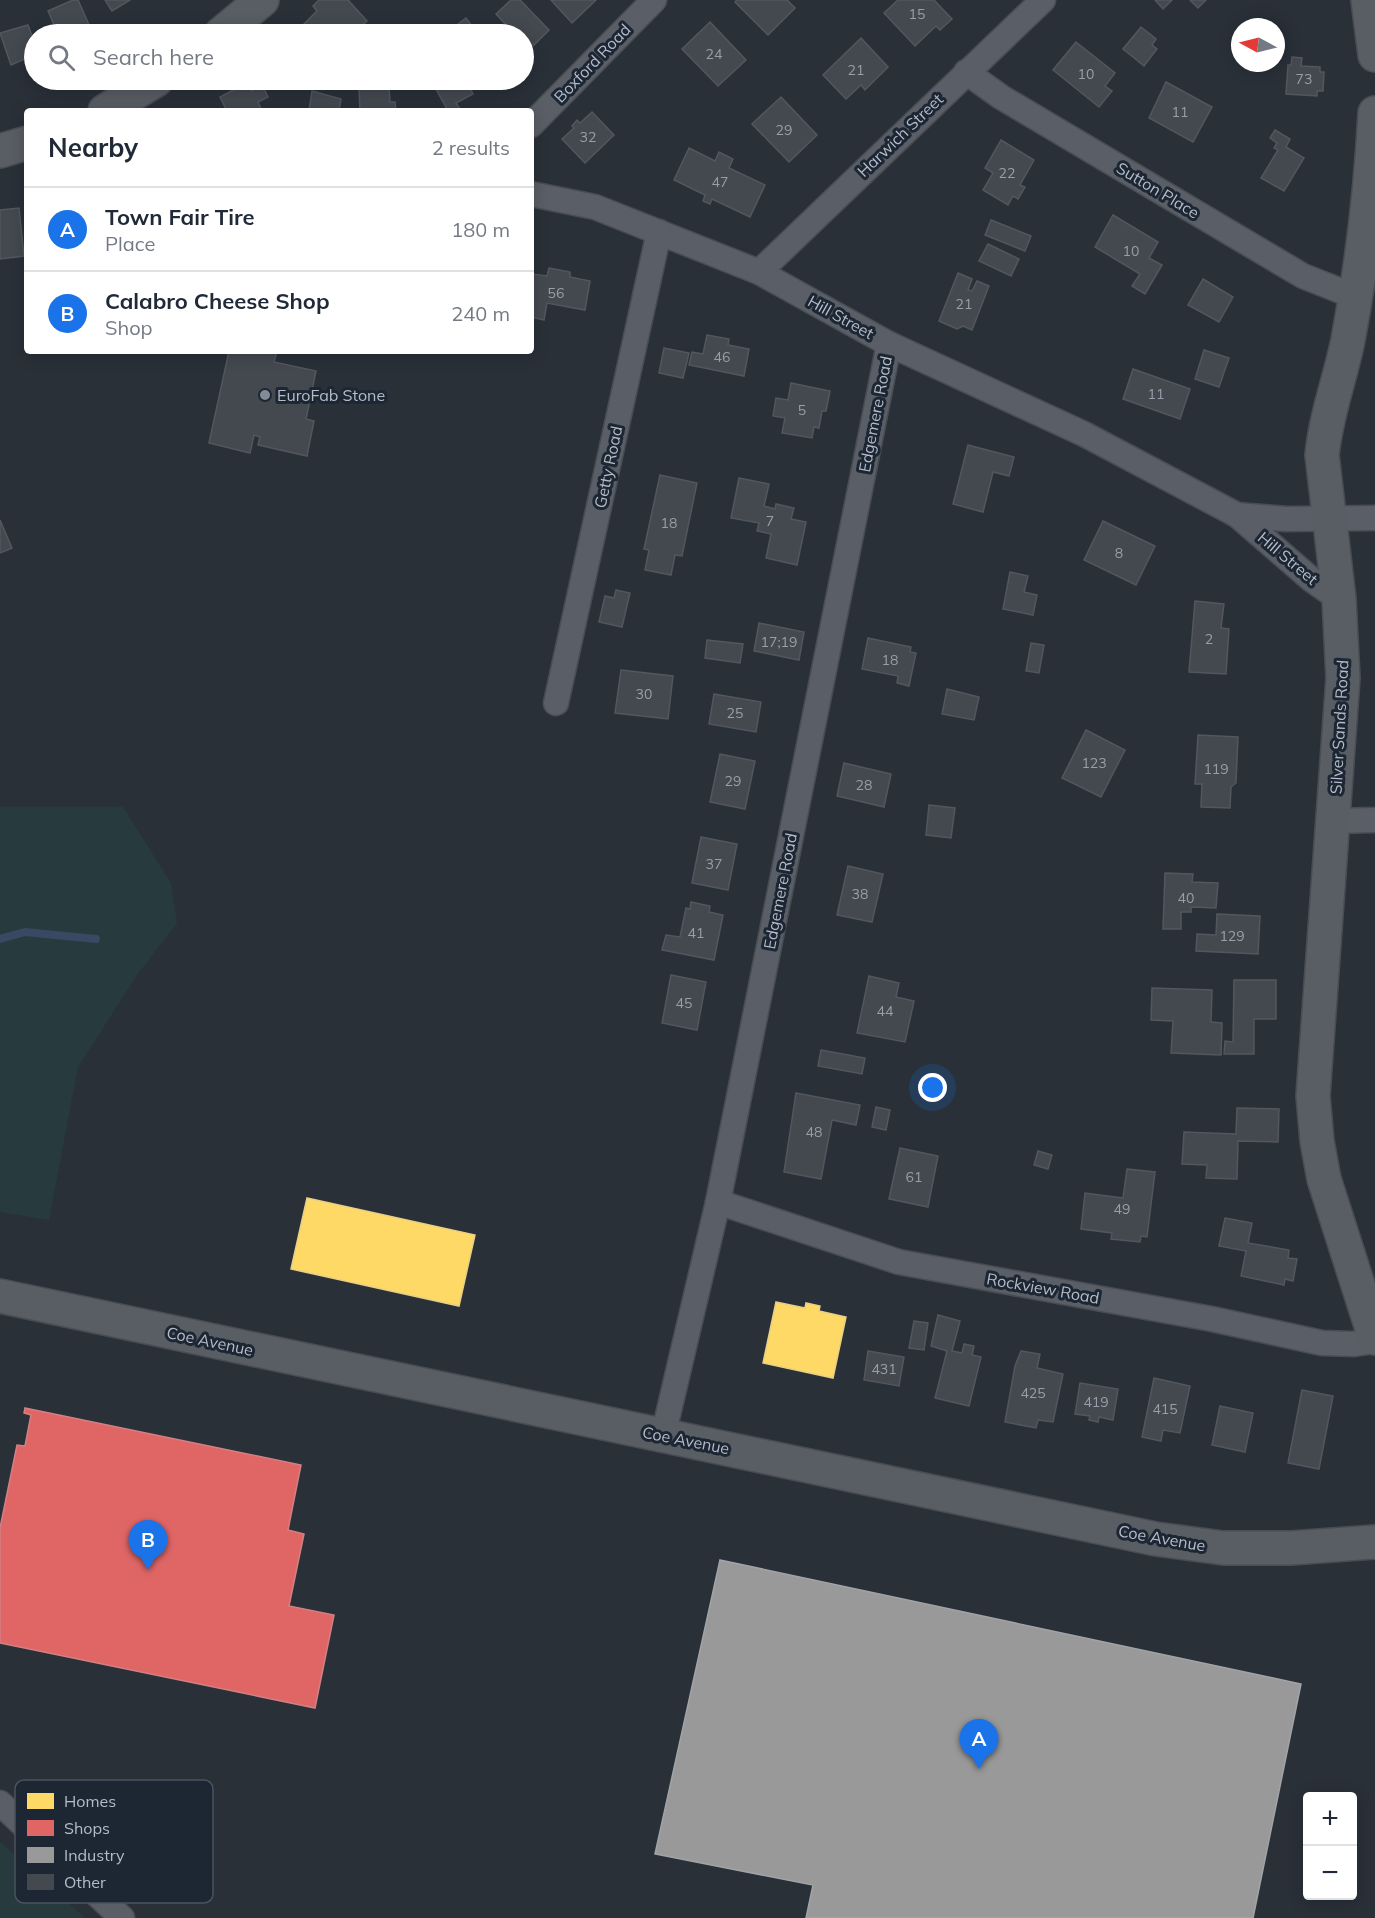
<!DOCTYPE html>
<meta charset="utf-8">
<style>
:root{--surface:#fff;--page:#f6f6f7;--text:#1f2937;--muted:#747a83;--line:#e0e1e3;--accent:#1a73e8}
body{margin:0;font-family:Mulish,sans-serif;background:var(--page);color:var(--text)}
.controls{position:absolute;right:18px;bottom:18px;display:grid;overflow:hidden;border-radius:6px;box-shadow:0 3px 15px #0003}
.controls button{width:54px;height:54px;display:grid;place-items:center;padding:0;border:0;border-bottom:2px solid var(--line);background:var(--surface);color:var(--text);font:30px sans-serif}
.compass{position:absolute;left:1231px;top:18px;width:54px;height:54px;border-radius:50%;background:var(--surface);box-shadow:0 3px 15px #0003;rotate:277deg}
.you{position:absolute;left:933px;top:1088px;width:21px;height:21px;margin:-15px;border:4px solid #fff;border-radius:50%;background:#1a73e8;box-shadow:0 0 0 9px #1a73e833}
.badge{display:grid;place-items:center;width:39px;height:39px;border-radius:50%;background:var(--accent);color:#fff;font-size:20px;font-weight:700}
.pin{position:absolute;translate:-50% -50px;filter:drop-shadow(0 2px 3px #0008)}
.pin::after{content:'';position:absolute;top:32px;width:21px;height:18px;background:inherit;clip-path:polygon(0 0,100% 0,50% 100%)}
.list{margin:0;padding:0;list-style:none}
h2{display:flex;justify-content:space-between;align-items:center;height:78px;margin:0;padding:0 24px;font-size:26px}
h2 small{font-size:20px;font-weight:400;color:var(--muted)}
.list li{display:grid;grid-template-columns:39px 1fr auto;gap:18px;align-items:center;box-sizing:border-box;height:84px;padding:0 24px;border-top:2px solid var(--line)}
.list b{display:block;font-size:22px;white-space:nowrap}
.list p{margin:0;font-size:20px;white-space:nowrap;color:var(--muted)}
.list em{font-size:20px;font-style:normal;color:var(--muted)}
.icon{flex:none;width:33px;height:33px;fill:none;stroke:currentColor;stroke-width:2;stroke-linecap:round;stroke-linejoin:round}
.map{position:relative;flex:none;width:1375px;height:1918px;overflow:hidden}
.search{position:absolute;background:var(--surface);box-shadow:0 3px 15px #0003;left:24px;top:24px;width:510px;height:66px;display:flex;align-items:center;gap:15px;box-sizing:border-box;padding:0 21px;border-radius:33px;color:var(--muted);font-size:22px}
.panel{position:absolute;background:var(--surface);box-shadow:0 3px 15px #0003;left:24px;top:108px;width:510px;height:246px;border-radius:6px}
.map>svg:first-child{display:block}
.green{fill:#273a3e}
.homes{fill:#ffd966;stroke:#e8d084;stroke-width:1.5}
.shops{fill:#e06666;stroke:#d38084;stroke-width:1.5}
.industry{fill:#999;stroke:#a1a4a7;stroke-width:1.5}
.lines{fill:none;stroke-linecap:round;stroke-linejoin:round}
.stream{stroke:#384963;stroke-width:8}
.building{fill:#444950;stroke:#52575f;stroke-width:1.5}
.street-casing{stroke:#484c53;stroke-width:27}
.secondary-casing{stroke:#484c53;stroke-width:36}
.street{stroke:#5a5e66;stroke-width:24}
.secondary{stroke:#595d64;stroke-width:33}
.poi-dot{fill:#848b96;stroke:#1d2633;stroke-width:2}
.labels{text-anchor:middle;dominant-baseline:central;stroke-width:6;stroke-linejoin:round;paint-order:stroke}
.number-label{font-size:14px;fill:#989fab}
.street-label{font-size:16px;fill:#b4bcc9;stroke:#1d2633}
.poi-label{font-size:16px;fill:#b4bcc9;stroke:#1d2633;text-anchor:start}
.key{fill:#1d2633;stroke:#4a5360;stroke-width:1.5}
.key-label{font-size:16px;fill:#b4bcc9}
</style>
<div class="map">
<svg width="1375" height="1918" viewBox="0 0 1375 1918">
<rect width="100%" height="100%" fill="#2a3038"/>
<g class="green">
<polygon points="0,807 123,807 171,883 177,923 137,975 78,1067 49,1220 0,1212"/>
<polygon points="0,1842 85,1918 0,1918"/>
</g>
<g class="homes">
<polygon points="307,1198 475,1235 459,1306 291,1269"/>
<polygon points="776,1302 805,1308 806,1303 820,1306 819,1311 846,1317 833,1378 763,1363"/>
</g>
<polygon class="shops" points="25,1408 301,1465 288,1530 304,1534 289,1606 334,1615 315,1708 0,1643 0,1528 17,1445 25,1446 31,1415 24,1413"/>
<polygon class="industry" points="720,1560 1301,1684 1253,1918 806,1918 813,1885 655,1854"/>
<g class="lines">
<polyline class="stream" points="0,939 25,932 96,939"/>
</g>
<g class="building">
<polygon points="73,0 78,0 90,27 73,34 58,34 48,11"/>
<polygon points="105,0 130,0 112,11"/>
<polygon points="319,0 348,0 367,21 353,34 312,34 303,25 317,11 313,6"/>
<polygon points="511,0 520,0 549,30 524,55 524,34 499,34 507,26 496,14"/>
<polygon points="551,0 596,0 572,23"/>
<polygon points="737,0 787,0 795,8 768,35 735,2"/>
<polygon points="898,0 934,0 952,19 940,30 936,26 915,46 884,13"/>
<polygon points="1155,0 1172,0 1163,9"/>
<polygon points="1190,0 1206,0 1198,8"/>
<polygon points="466,18 478,34 445,34"/>
<polygon points="710,22 746,60 718,86 682,49"/>
<polygon points="28,25 34,41 34,55 11,65 0,33"/>
<polygon points="1141,27 1156,39 1152,45 1157,49 1144,66 1123,49"/>
<polygon points="861,38 888,67 865,90 861,85 846,99 823,75"/>
<polygon points="1076,42 1115,73 1105,86 1112,91 1099,107 1053,70"/>
<polygon points="1292,57 1302,58 1301,66 1320,67 1320,72 1324,72 1323,91 1317,91 1317,96 1286,94 1288,65 1291,65"/>
<polygon points="365,80 381,80 382,87 389,87 390,102 395,102 396,111 360,111 359,89 365,88"/>
<polygon points="431,80 466,80 473,94 456,103 460,109 448,111"/>
<polygon points="248,82 252,91 262,85 268,97 258,102 262,111 227,111 220,97"/>
<polygon points="1166,82 1212,107 1193,142 1149,118"/>
<polygon points="312,91 341,99 339,111 309,111"/>
<polygon points="781,97 817,135 789,162 752,124"/>
<polygon points="592,112 614,135 585,163 562,139 574,128 572,126 577,120 580,123"/>
<polygon points="1275,130 1290,139 1286,147 1304,158 1284,191 1261,178 1278,150 1274,148 1277,143 1270,138"/>
<polygon points="1001,140 1034,160 1020,185 1025,187 1018,199 1013,196 1008,205 983,190 993,173 985,168"/>
<polygon points="689,148 715,161 719,152 733,159 729,168 765,185 750,217 712,199 710,204 703,201 705,195 674,180"/>
<polygon points="19,208 24,256 0,259 0,210"/>
<polygon points="1113,215 1158,242 1149,258 1162,265 1145,294 1132,286 1140,274 1095,247"/>
<polygon points="991,220 1031,236 1025,251 985,235"/>
<polygon points="988,244 1019,259 1011,276 979,261"/>
<polygon points="549,268 570,272 570,277 590,281 585,310 547,303 544,320 531,317 533,274 547,276"/>
<polygon points="958,273 972,279 968,290 972,291 977,281 989,286 972,330 963,326 957,329 939,321"/>
<polygon points="1203,279 1233,297 1219,322 1188,305"/>
<polygon points="707,335 729,339 728,345 749,349 744,376 689,365 692,352 703,354"/>
<polygon points="664,348 689,353 683,378 659,373"/>
<polygon points="1204,350 1229,358 1219,387 1195,379"/>
<polygon points="229,351 277,351 274,362 316,371 306,419 314,421 307,456 258,445 260,437 254,435 250,453 209,443"/>
<polygon points="1133,369 1190,389 1180,419 1123,399"/>
<polygon points="791,383 830,391 826,411 822,411 819,428 814,427 812,438 782,433 785,418 773,416 776,398 788,400"/>
<polygon points="968,445 1014,457 1009,476 993,472 983,512 953,504"/>
<polygon points="660,475 697,483 682,556 675,555 671,575 645,570 649,550 644,549"/>
<polygon points="739,478 769,484 764,506 775,509 776,504 794,508 791,519 806,522 797,565 766,558 771,534 757,531 759,523 731,518"/>
<polygon points="0,520 12,548 0,553"/>
<polygon points="1103,521 1155,546 1136,585 1084,560"/>
<polygon points="1010,572 1028,576 1024,592 1037,595 1033,615 1003,609"/>
<polygon points="616,590 630,593 622,627 599,622 605,596 614,598"/>
<polygon points="1195,601 1224,604 1221,628 1229,629 1226,674 1189,672"/>
<polygon points="759,623 804,632 799,660 754,651"/>
<polygon points="868,638 911,647 910,652 916,653 909,686 897,683 898,676 862,669"/>
<polygon points="707,640 743,644 740,663 705,658"/>
<polygon points="1031,643 1044,645 1039,673 1026,671"/>
<polygon points="621,670 673,676 668,719 615,713"/>
<polygon points="947,689 979,697 974,720 942,714"/>
<polygon points="714,694 761,702 756,732 709,724"/>
<polygon points="1086,730 1125,750 1101,797 1062,778"/>
<polygon points="1198,735 1238,737 1236,783 1231,787 1230,808 1201,807 1202,784 1195,784"/>
<polygon points="720,754 755,761 745,809 710,802"/>
<polygon points="844,763 891,774 884,807 837,796"/>
<polygon points="929,805 955,808 951,838 926,835"/>
<polygon points="701,837 737,844 728,890 692,883"/>
<polygon points="848,866 883,874 872,922 837,915"/>
<polygon points="1165,873 1193,874 1192,882 1218,883 1216,908 1191,907 1191,912 1181,912 1181,929 1163,929"/>
<polygon points="691,902 710,906 709,912 723,915 714,960 662,950 666,935 680,937 686,908 690,909"/>
<polygon points="1217,914 1260,916 1258,954 1196,951 1197,934 1216,935"/>
<polygon points="671,975 706,982 697,1030 662,1023"/>
<polygon points="869,976 899,983 896,997 914,1001 905,1042 857,1033"/>
<polygon points="1234,980 1276,980 1276,1019 1254,1019 1254,1054 1224,1054 1225,1041 1233,1042"/>
<polygon points="1152,988 1212,990 1211,1022 1222,1023 1221,1055 1171,1053 1173,1021 1151,1020"/>
<polygon points="821,1050 865,1058 862,1074 818,1066"/>
<polygon points="796,1093 860,1105 856,1125 832,1120 821,1179 784,1172"/>
<polygon points="876,1107 890,1110 886,1130 872,1127"/>
<polygon points="1237,1108 1279,1109 1278,1142 1238,1141 1237,1179 1206,1178 1207,1165 1182,1164 1184,1132 1236,1134"/>
<polygon points="900,1148 938,1156 928,1207 889,1199"/>
<polygon points="1038,1151 1052,1155 1048,1169 1034,1165"/>
<polygon points="1127,1169 1155,1172 1147,1237 1141,1236 1140,1242 1111,1239 1112,1233 1081,1229 1085,1193 1123,1198"/>
<polygon points="1225,1218 1252,1223 1248,1243 1289,1250 1288,1258 1297,1259 1293,1281 1285,1279 1284,1285 1241,1276 1246,1251 1219,1246"/>
<polygon points="938,1315 960,1321 952,1351 962,1353 964,1344 974,1346 972,1355 981,1357 969,1406 935,1398 947,1351 931,1346"/>
<polygon points="914,1321 928,1323 924,1350 909,1348"/>
<polygon points="868,1351 904,1357 899,1386 864,1380"/>
<polygon points="1021,1351 1040,1354 1037,1368 1063,1374 1053,1422 1038,1420 1036,1428 1005,1422 1015,1366"/>
<polygon points="1154,1378 1190,1386 1180,1433 1163,1430 1161,1441 1142,1437"/>
<polygon points="1080,1383 1118,1389 1113,1420 1099,1417 1098,1422 1089,1420 1090,1416 1075,1414"/>
<polygon points="1302,1390 1333,1396 1319,1469 1288,1463"/>
<polygon points="1220,1406 1253,1413 1245,1452 1212,1445"/>
</g>
<g class="lines">
<g class="street-casing">
<g id="street">
<polyline points="966,72 1001,97 1303,276 1356,297"/>
<polyline points="531,125 654,0"/>
<polyline points="531,194 595,207 759,272 889,344 1084,434 1237,515 1312,580 1339,599"/>
<polyline points="759,272 1043,0"/>
<polyline points="1237,515 1287,519 1375,518"/>
<polyline points="556,703 659,232"/>
<polyline points="1334,821 1375,820"/>
<polyline points="718,1202 899,1262 1212,1319 1322,1343 1353,1344 1375,1341"/>
<polyline points="663,1436 718,1202 889,344"/>
<polyline points="0,1803 122,1918"/>
</g>
</g>
<g class="secondary-casing">
<g id="secondary">
<polyline points="1368,0 1375,55"/>
<polyline points="221,34 262,0"/>
<polyline points="105,111 156,80"/>
<path d="M1375,113C1371,189 1362,265 1348,340C1340,379 1326,415 1322,455L1339,599L1343,678L1313,1096L1317,1141L1324,1179L1375,1338"/>
<polyline points="0,151 27,143"/>
<polyline points="0,1296 1156,1539 1223,1548 1291,1548 1375,1542"/>
</g>
</g>
<use href="#street" class="street"/>
<use href="#secondary" class="secondary"/>
</g>
<circle class="poi-dot" cx="265" cy="395" r="6"/>
<g class="labels">
<g class="number-label">
<text x="917" y="14">15</text>
<text x="714" y="54">24</text>
<text x="856" y="70">21</text>
<text x="1086" y="74">10</text>
<text x="1304" y="79">73</text>
<text x="1180" y="112">11</text>
<text x="784" y="130">29</text>
<text x="588" y="137">32</text>
<text x="1007" y="173">22</text>
<text x="720" y="182">47</text>
<text x="1131" y="251">10</text>
<text x="556" y="293">56</text>
<text x="964" y="304">21</text>
<text x="722" y="357">46</text>
<text x="1156" y="394">11</text>
<text x="802" y="410">5</text>
<text x="770" y="521">7</text>
<text x="669" y="523">18</text>
<text x="1119" y="553">8</text>
<text x="1209" y="639">2</text>
<text x="779" y="642">17;19</text>
<text x="890" y="660">18</text>
<text x="644" y="694">30</text>
<text x="735" y="713">25</text>
<text x="1094" y="763">123</text>
<text x="1216" y="769">119</text>
<text x="733" y="781">29</text>
<text x="864" y="785">28</text>
<text x="714" y="864">37</text>
<text x="860" y="894">38</text>
<text x="1186" y="898">40</text>
<text x="696" y="933">41</text>
<text x="1232" y="936">129</text>
<text x="684" y="1003">45</text>
<text x="885" y="1011">44</text>
<text x="814" y="1132">48</text>
<text x="914" y="1177">61</text>
<text x="1122" y="1209">49</text>
<text x="884" y="1369">431</text>
<text x="1033" y="1393">425</text>
<text x="1096" y="1402">419</text>
<text x="1165" y="1409">415</text>
</g>
<g class="street-label">
<text transform="translate(592 63) rotate(-46)">Boxford Road</text>
<text transform="translate(900 135) rotate(-44)">Harwich Street</text>
<text transform="translate(1158 190) rotate(31)">Sutton Place</text>
<text transform="translate(841 317) rotate(29)">Hill Street</text>
<text transform="translate(875 414) rotate(-79)">Edgemere Road</text>
<text transform="translate(608 467) rotate(-78)">Getty Road</text>
<text transform="translate(1288 558) rotate(40)">Hill Street</text>
<text transform="translate(1339 727) rotate(-87)">Silver Sands Road</text>
<text transform="translate(780 891) rotate(-79)">Edgemere Road</text>
<text transform="translate(1043 1288) rotate(10)">Rockview Road</text>
<text transform="translate(210 1341) rotate(12)">Coe Avenue</text>
<text transform="translate(686 1440) rotate(11)">Coe Avenue</text>
<text transform="translate(1162 1538) rotate(10)">Coe Avenue</text>
</g>
<g class="poi-label">
<text x="277" y="395">EuroFab Stone</text>
</g>
</g>
<rect x="15" y="1780" width="198" height="123" rx="9" class="key"/>
<rect x="27" y="1793" width="27" height="16" fill="#ffd966"/>
<rect x="27" y="1820" width="27" height="16" fill="#e06666"/>
<rect x="27" y="1847" width="27" height="16" fill="#999"/>
<rect x="27" y="1874" width="27" height="16" fill="#444950"/>
<g class="key-label">
<text x="64" y="1807">Homes</text>
<text x="64" y="1834">Shops</text>
<text x="64" y="1861">Industry</text>
<text x="64" y="1888">Other</text>
</g>
</svg>
<div class="controls">
<button>+</button>
<button>−</button>
</div>
<svg class="compass" viewBox="-18 -18 36 36"><path d="M0-13l5 13h-10z" fill="#e53935"/><path d="M0 13l5-13h-10z" fill="#747a83"/></svg>
<div class="you"></div>
<div class="pin badge" style="left:979px;top:1769px">A</div>
<div class="pin badge" style="left:148px;top:1570px">B</div>
<div class="search"><svg class="icon" aria-label="search" viewBox="0 0 24 24"><circle cx="10" cy="10" r="6"/><path d="M15 15l6 6"/></svg>Search here</div>
<section class="panel">
<h2>Nearby<small>2 results</small></h2>
<ul class="list">
<li><span class="badge">A</span><div><b>Town Fair Tire</b><p>Place</p></div><em>180 m</em></li>
<li><span class="badge">B</span><div><b>Calabro Cheese Shop</b><p>Shop</p></div><em>240 m</em></li>
</ul>
</section>
</div>
